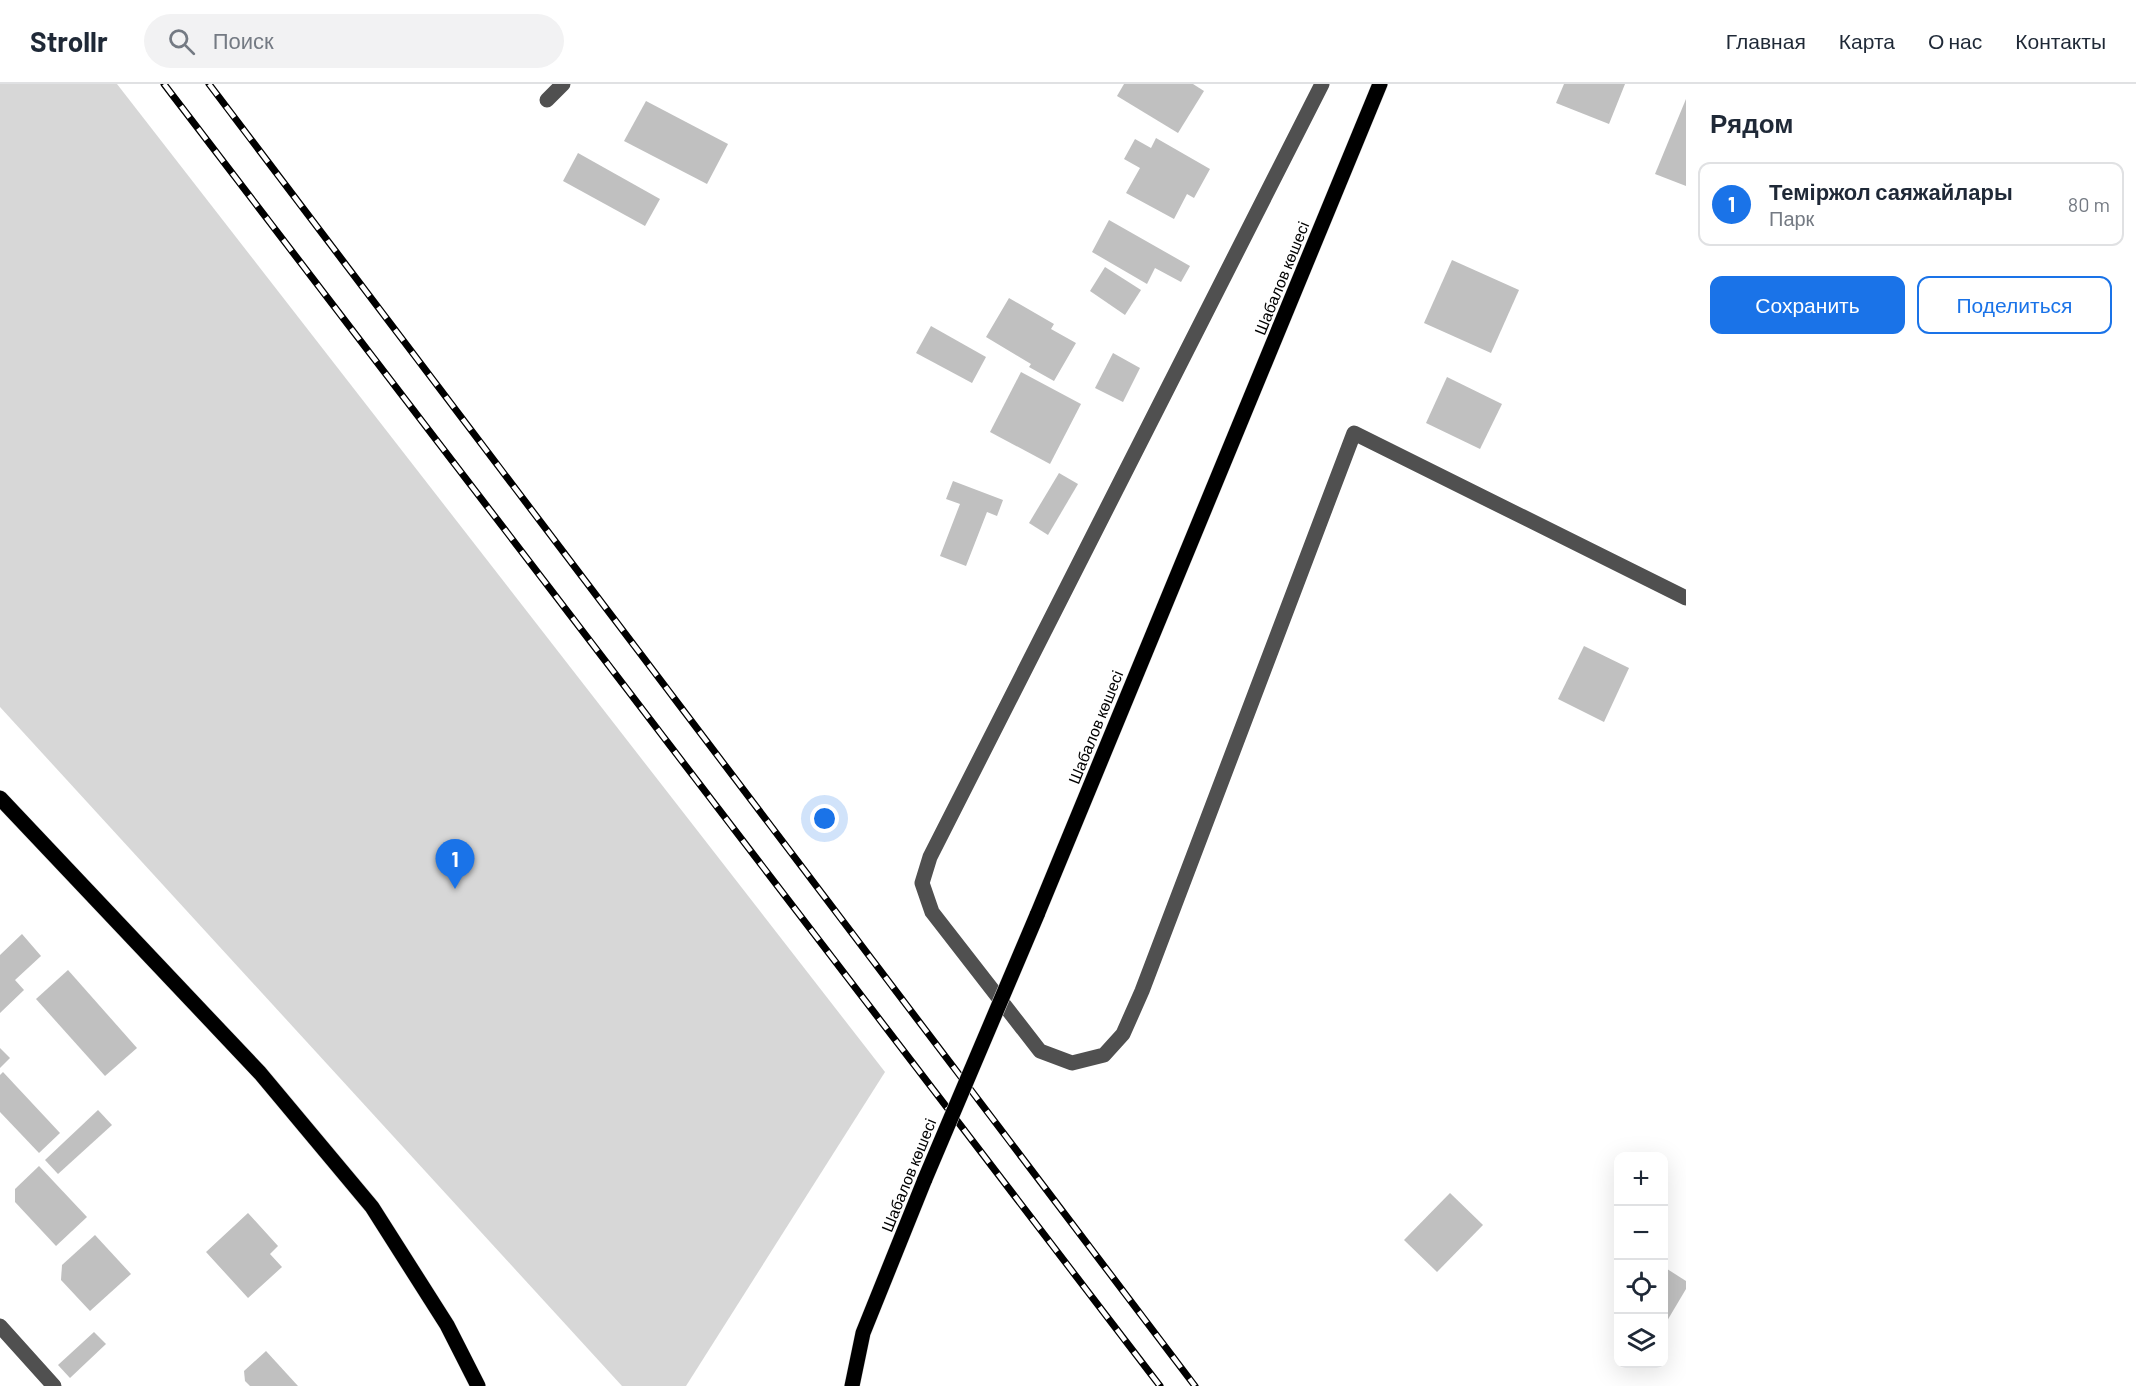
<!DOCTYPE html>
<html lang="ru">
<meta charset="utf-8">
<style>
:root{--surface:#fff;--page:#f2f2f3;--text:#1f2937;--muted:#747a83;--line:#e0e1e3;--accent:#1a73e8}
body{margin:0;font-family:Barlow,sans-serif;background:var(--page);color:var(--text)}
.controls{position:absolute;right:18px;bottom:18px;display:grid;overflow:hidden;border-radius:12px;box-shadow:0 6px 24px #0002}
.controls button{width:54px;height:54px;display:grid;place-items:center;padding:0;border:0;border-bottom:2px solid var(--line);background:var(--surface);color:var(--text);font:30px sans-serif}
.you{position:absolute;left:825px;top:735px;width:21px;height:21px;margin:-15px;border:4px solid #fff;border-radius:50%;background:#1a73e8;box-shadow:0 0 0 9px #1a73e833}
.badge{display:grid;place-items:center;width:39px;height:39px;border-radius:50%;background:var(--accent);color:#fff;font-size:20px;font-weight:700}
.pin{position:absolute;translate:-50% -50px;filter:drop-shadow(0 2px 3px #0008)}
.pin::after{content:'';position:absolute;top:32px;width:21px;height:18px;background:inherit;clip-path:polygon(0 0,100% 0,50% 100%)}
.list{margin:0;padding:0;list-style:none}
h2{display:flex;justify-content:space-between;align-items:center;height:78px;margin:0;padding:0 24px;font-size:26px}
h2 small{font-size:20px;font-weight:400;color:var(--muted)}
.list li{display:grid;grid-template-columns:39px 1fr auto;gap:18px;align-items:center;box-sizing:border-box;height:84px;margin:0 12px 12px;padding:0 12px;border:2px solid var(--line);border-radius:12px}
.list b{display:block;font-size:22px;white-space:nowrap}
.list p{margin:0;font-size:20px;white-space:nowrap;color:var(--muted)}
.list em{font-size:20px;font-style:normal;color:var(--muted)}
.actions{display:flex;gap:12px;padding:18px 24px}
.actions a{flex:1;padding:14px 0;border:2px solid var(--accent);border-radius:12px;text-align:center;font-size:21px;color:var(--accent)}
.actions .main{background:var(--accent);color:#fff}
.icon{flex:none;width:33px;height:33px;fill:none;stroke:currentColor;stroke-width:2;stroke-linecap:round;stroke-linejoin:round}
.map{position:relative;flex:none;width:1686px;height:1302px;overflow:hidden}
header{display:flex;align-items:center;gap:36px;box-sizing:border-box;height:84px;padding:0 30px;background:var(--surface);border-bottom:2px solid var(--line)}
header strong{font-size:28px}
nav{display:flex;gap:33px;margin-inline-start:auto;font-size:21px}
.search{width:420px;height:54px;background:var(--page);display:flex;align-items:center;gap:15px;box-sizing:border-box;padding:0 21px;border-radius:33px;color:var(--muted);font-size:22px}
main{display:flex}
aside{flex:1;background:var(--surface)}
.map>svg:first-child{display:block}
.green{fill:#d7d7d7}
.building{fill:#c0c0c0}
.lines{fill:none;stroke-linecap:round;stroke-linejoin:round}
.major-casing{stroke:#dbdbdb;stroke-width:16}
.minor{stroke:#505050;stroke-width:15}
.major{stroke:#000;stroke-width:15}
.rail-casing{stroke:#000;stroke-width:7}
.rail{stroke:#fff;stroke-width:4.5;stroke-dasharray:14;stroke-linecap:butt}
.major-bridge-casing{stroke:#dbdbdb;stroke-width:16;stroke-linecap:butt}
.major-bridge{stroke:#000;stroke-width:15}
.labels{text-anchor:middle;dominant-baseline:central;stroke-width:5;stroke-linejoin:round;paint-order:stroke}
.street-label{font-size:16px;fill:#000;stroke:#fff}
</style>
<header>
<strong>Strollr</strong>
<div class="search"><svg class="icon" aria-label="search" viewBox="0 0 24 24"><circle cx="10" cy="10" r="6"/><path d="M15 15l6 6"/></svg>Поиск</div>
<nav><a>Главная</a><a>Карта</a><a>О нас</a><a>Контакты</a></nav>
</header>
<main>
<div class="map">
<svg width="1686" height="1302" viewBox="0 0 1686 1302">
<rect width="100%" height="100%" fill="#fff"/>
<polygon class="green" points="0,0 117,0 885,988 686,1302 622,1302 0,623"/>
<g class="building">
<polygon points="1124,0 1193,0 1204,7 1178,49 1117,12"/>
<polygon points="1564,0 1625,0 1609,40 1556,19"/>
<polygon points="1686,15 1686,102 1655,90"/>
<polygon points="646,17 728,60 707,100 624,57"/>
<polygon points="1156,54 1210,85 1194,114 1187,110 1174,135 1126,109 1140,84 1124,75 1135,55 1151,64"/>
<polygon points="578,69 660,115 645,142 563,97"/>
<polygon points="1109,136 1190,182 1181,198 1155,184 1147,200 1092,168"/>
<polygon points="1452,176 1519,206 1491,269 1424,239"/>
<polygon points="1105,183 1141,206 1125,231 1090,207"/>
<polygon points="1009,214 1054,240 1051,245 1076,259 1054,297 1029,283 1031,280 986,253"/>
<polygon points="931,242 986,273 972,299 916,269"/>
<polygon points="1113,269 1140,284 1123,318 1095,304"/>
<polygon points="1021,288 1081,320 1050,380 990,348"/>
<polygon points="1447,293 1502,320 1480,365 1426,339"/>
<polygon points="1059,389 1078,400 1048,451 1029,439"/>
<polygon points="953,397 1003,416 997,432 987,428 966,482 940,472 960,420 946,415"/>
<polygon points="1584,562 1629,584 1604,638 1558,615"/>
<polygon points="22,850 41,872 15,896 24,906 0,929 0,871"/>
<polygon points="68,886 137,964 105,992 36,915"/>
<polygon points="0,964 10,974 0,984"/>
<polygon points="3,988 60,1049 39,1069 0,1028 0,991"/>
<polygon points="98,1026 112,1041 58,1090 45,1076"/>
<polygon points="39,1082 87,1133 56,1162 15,1118 15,1105"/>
<polygon points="1450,1109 1483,1141 1437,1188 1404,1156"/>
<polygon points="248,1129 278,1162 270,1170 282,1183 248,1214 206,1168"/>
<polygon points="95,1151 131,1190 90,1227 61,1196 62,1181"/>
<polygon points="1664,1183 1686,1197 1686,1205 1664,1242"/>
<polygon points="94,1248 106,1260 70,1294 58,1281"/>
<polygon points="266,1267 298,1302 250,1302 245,1297 244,1287"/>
</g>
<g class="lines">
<g class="major-casing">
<g id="major">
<polyline points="0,714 260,989 372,1123 447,1241 478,1302"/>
<polyline points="1037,831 1380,0"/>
<polyline points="852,1302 863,1249 925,1095"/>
</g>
</g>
<g class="minor">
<polyline points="1322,0 930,773 922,799 932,828 1040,967 1072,979 1104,971 1123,950 1142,907 1354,349 1686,514"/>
<polyline points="547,16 563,0"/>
<polyline points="0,1242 54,1302"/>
</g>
<use href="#major" class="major"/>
<g class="rail-casing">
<g id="rail">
<polyline points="164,0 1160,1302"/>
<polyline points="209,0 1195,1302"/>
</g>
</g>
<use href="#rail" class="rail"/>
<g class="major-bridge-casing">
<polyline id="major-bridge" points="925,1095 1037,831"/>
</g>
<use href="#major-bridge" class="major-bridge"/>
</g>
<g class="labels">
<g class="street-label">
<text transform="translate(1281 194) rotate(-68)">Шабалов көшесі</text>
<text transform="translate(1095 643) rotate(-68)">Шабалов көшесі</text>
<text transform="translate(908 1091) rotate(-68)">Шабалов көшесі</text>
</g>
</g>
</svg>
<div class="controls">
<button>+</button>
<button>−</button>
<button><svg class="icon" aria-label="locate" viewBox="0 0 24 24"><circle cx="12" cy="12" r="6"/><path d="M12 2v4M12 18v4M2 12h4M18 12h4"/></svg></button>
<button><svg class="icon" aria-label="layers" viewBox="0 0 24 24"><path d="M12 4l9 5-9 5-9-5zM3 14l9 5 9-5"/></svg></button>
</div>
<div class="you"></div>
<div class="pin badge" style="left:455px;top:805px">1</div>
</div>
<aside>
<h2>Рядом<small></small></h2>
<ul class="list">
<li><span class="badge">1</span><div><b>Теміржол саяжайлары</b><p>Парк</p></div><em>80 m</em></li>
</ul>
<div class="actions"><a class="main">Сохранить</a><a>Поделиться</a></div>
</aside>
</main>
